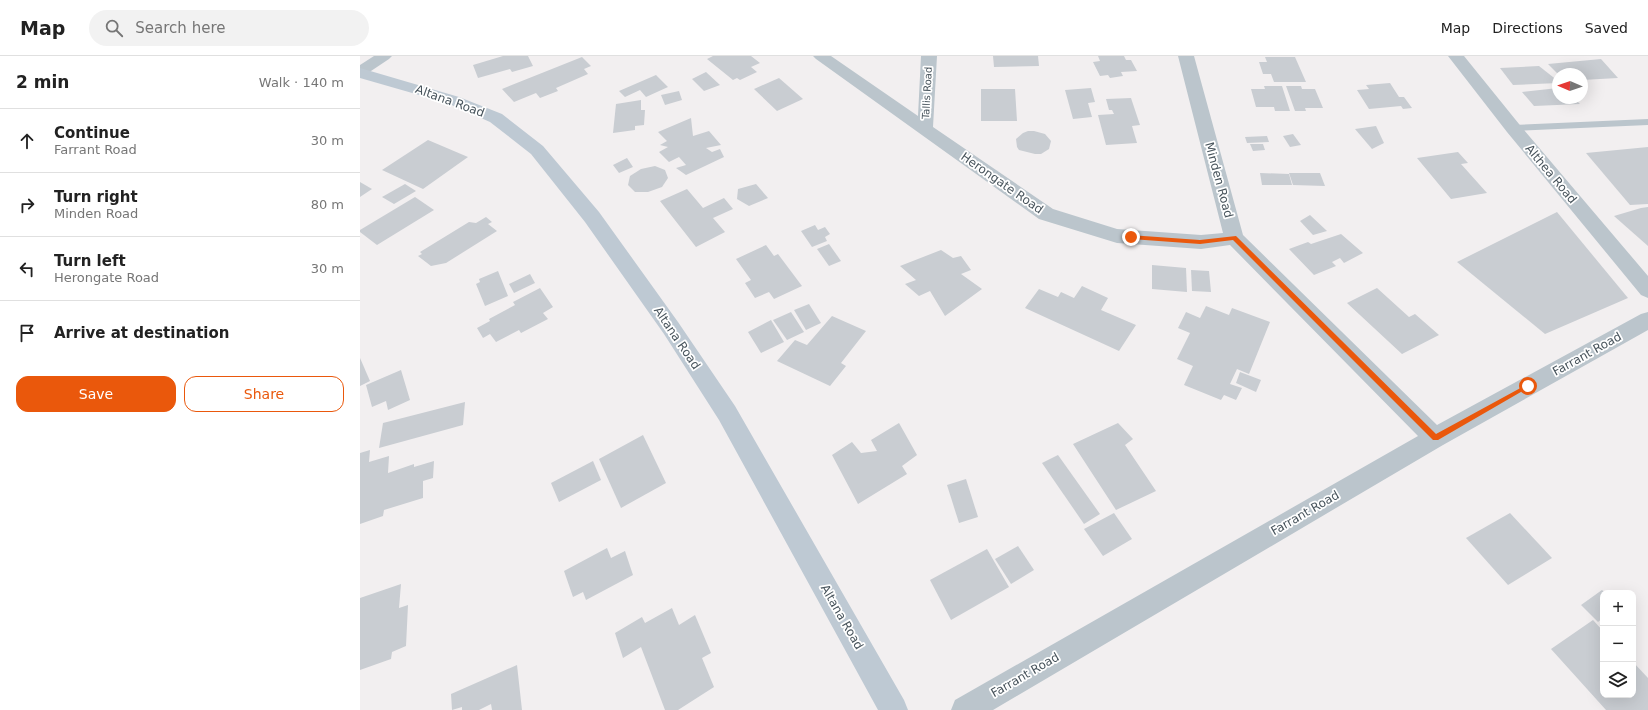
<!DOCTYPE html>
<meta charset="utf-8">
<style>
:root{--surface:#fff;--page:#f2f2f2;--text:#222;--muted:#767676;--line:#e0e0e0;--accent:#ea580c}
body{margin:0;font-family:"DejaVu Sans",sans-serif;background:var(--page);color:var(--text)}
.controls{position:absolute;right:12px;bottom:12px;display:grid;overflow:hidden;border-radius:8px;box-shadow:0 4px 16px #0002}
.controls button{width:36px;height:36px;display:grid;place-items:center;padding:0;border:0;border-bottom:1px solid var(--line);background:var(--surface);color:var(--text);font:20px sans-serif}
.compass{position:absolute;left:1192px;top:12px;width:36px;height:36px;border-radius:50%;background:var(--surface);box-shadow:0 4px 16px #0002;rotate:272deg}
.stop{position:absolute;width:12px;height:12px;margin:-9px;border:3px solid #ea580c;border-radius:50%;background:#fff}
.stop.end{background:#ea580c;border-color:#fff;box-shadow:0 1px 4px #0008}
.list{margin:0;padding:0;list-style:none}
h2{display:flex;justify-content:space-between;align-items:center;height:52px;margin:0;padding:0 16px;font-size:17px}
h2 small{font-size:13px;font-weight:400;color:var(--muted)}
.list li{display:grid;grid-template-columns:26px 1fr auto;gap:12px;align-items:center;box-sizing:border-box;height:64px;padding:0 16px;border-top:1px solid var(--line)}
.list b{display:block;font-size:15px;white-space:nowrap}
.list p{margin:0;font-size:13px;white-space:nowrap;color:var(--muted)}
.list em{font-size:13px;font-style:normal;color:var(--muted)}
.actions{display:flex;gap:8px;padding:12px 16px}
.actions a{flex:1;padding:9px 0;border:1px solid var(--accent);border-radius:12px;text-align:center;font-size:14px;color:var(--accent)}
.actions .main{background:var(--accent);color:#fff}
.icon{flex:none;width:22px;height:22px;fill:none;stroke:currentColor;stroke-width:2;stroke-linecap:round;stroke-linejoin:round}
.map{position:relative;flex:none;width:1288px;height:654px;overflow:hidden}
header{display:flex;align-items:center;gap:24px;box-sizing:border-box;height:56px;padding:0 20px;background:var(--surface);border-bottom:1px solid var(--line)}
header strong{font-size:19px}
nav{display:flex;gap:22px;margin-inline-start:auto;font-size:14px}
.search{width:280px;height:36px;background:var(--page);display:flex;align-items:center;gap:10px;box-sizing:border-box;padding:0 14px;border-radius:22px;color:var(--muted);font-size:15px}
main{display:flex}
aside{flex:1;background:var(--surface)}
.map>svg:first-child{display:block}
.building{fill:#c9cdd2}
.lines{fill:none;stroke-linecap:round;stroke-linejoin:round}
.lane{fill:#bbc5cc;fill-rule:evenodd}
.street{fill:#bbc5cc;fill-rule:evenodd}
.secondary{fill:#bec9d3;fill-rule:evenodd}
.route{fill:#ea580c}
.labels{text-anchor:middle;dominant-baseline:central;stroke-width:3.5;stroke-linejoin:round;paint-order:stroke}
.far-street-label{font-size:10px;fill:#48545c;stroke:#fff}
.street-label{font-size:12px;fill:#48545c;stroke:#fff}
</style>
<header>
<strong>Map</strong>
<div class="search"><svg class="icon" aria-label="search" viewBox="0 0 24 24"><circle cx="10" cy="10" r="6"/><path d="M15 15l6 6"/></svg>Search here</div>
<nav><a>Map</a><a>Directions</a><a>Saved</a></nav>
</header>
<main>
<aside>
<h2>2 min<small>Walk · 140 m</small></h2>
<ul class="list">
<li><svg class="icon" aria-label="ahead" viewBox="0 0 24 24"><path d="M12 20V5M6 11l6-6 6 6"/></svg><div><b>Continue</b><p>Farrant Road</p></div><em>30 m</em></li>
<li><svg class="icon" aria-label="right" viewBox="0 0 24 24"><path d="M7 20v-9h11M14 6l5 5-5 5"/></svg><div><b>Turn right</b><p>Minden Road</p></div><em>80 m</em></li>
<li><svg class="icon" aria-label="left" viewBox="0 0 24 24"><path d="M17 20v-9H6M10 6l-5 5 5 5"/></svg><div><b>Turn left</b><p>Herongate Road</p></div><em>30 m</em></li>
<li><svg class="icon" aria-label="arrive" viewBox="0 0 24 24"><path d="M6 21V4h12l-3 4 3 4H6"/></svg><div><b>Arrive at destination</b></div></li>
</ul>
<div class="actions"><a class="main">Save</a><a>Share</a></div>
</aside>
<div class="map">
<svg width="1288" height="654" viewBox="0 0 1288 654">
<rect width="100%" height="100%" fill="#f2eff0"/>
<g class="building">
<polygon points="143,0 168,0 173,10 152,16 150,13 118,22 113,9"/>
<polygon points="353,0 391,0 400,7 391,11 397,16 380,24 377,22 373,24 347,3"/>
<polygon points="633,0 678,0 679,10 634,11"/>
<polygon points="738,0 764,0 766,4 771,4 777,15 761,16 763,20 750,22 748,19 740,20 733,6 740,5"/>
<polygon points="222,1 231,10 224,13 228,18 196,32 198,35 180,42 176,37 154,46 142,33"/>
<polygon points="905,1 935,1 946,26 914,26 911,18 903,18 899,6 907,6"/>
<polygon points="1241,3 1258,22 1222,24 1222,18 1198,18 1188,8"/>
<polygon points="1179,10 1198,25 1198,27 1153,29 1140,12"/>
<polygon points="346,16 360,29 344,35 332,23"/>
<polygon points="296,19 308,31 286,41 280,34 265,41 259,35"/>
<polygon points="419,22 443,43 417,55 394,33"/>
<polygon points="1030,27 1039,41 1044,41 1052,52 1043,53 1041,50 1009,53 997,34 1009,33 1006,29"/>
<polygon points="904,30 922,30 930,55 915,55 914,51 896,51 891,33 905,33"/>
<polygon points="926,30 941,30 942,33 955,33 963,52 945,52 946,55 935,55"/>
<polygon points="731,32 735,46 728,47 732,61 713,63 705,34"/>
<polygon points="1198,32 1198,42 1214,42 1220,48 1174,50 1162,36"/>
<polygon points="621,33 655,33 657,65 621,65"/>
<polygon points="319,35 322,44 305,49 301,39"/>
<polygon points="771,42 780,69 772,70 777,87 746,89 738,59 754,58 752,54 749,54 746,43"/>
<polygon points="281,44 281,54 285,54 284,69 275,70 275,74 253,77 256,48"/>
<polygon points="331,62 333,80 349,75 361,89 346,92 352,96 360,93 364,101 326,119 316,112 326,109 319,101 309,106 299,96 308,91 300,89 307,85 298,76"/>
<polygon points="1016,70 1024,87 1012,93 995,73"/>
<polygon points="668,75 674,75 685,78 691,85 689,93 681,98 675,98 659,94 657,91 656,83 663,77"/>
<polygon points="933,78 941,89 930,91 923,80"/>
<polygon points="907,80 909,86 887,87 885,81"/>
<polygon points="68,84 108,101 63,133 22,114"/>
<polygon points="890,88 903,88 905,94 893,95"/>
<polygon points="1288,91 1288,148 1270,149 1226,97"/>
<polygon points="1098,96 1108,107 1101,108 1127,137 1091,143 1057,102"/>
<polygon points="267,102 273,111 259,117 253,109"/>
<polygon points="295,110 305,114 308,122 302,131 288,136 275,136 268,129 270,120 281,113"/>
<polygon points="900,117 929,118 932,129 902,129"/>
<polygon points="929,117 960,117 965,130 933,129"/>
<polygon points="0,126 12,133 0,141"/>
<polygon points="45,128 56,135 34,148 22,141"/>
<polygon points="396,128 408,142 389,150 377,143 378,133"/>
<polygon points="327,133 343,152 364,142 373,153 353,162 365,176 336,191 300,145"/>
<polygon points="55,141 74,154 17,189 0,176 0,174"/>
<polygon points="1288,151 1288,190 1254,160 1281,152"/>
<polygon points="1197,156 1268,242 1185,278 1097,206"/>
<polygon points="950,159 967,175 953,179 940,165"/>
<polygon points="126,161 132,166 128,168 137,175 86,207 71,210 58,200 62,198 60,196 109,166 116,167"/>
<polygon points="455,169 458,174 465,171 470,178 465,181 467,185 452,191 441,175"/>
<polygon points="981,178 1003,197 984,207 980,202 972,206 976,210 954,219 929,193 948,186 951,188"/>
<polygon points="469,188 481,205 469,210 457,193"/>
<polygon points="406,189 414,200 418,198 442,230 414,243 409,236 395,242 385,227 391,224 376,203"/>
<polygon points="581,194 593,202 601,200 611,214 601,218 622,233 585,260 570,235 559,240 545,228 556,224 540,210"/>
<polygon points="792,209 826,212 827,236 792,233"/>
<polygon points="831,214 849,215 851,236 832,235"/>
<polygon points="138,215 148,240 125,250 116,228 120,226 119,223"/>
<polygon points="170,218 175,227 154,237 149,228"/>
<polygon points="722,230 748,242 741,254 776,269 759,295 665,252 679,233 698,241 701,236 714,242"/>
<polygon points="180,232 193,251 183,257 188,263 161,277 159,274 136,286 130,278 123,282 117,272 130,265 129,263 155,249 153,246"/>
<polygon points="1017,232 1049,261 1055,258 1079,279 1042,298 987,247"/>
<polygon points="449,248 461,267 446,274 434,254"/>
<polygon points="846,250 869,259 872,252 910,266 889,318 877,313 870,328 882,332 876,344 864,339 861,344 824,329 833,310 817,303 830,277 818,272 826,256 840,262"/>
<polygon points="431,256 444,276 427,284 413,264"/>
<polygon points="472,260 506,275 481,307 486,310 470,330 417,305 435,284 447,289"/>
<polygon points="411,264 424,286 401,297 388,276"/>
<polygon points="0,302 10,325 0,330"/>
<polygon points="41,314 50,344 28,354 26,345 12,351 6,329"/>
<polygon points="880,316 901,324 896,336 876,327"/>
<polygon points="105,346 103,369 19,392 23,367"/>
<polygon points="539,367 557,399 542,410 547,418 498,448 472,399 492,386 501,397 517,395 511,384"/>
<polygon points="758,367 773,383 765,389 796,435 756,454 713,388"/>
<polygon points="283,379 306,427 261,452 239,403"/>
<polygon points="10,394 9,406 29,400 28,417 54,408 54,411 74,405 73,422 63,425 63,442 24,454 23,460 0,468 0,397"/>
<polygon points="698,399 740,458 724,468 682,407"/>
<polygon points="233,405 241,424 199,446 191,427"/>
<polygon points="606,423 618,461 599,467 587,429"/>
<polygon points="754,457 772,483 743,500 724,473"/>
<polygon points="1150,457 1192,502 1148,529 1106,482"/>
<polygon points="658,490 674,514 651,528 635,503"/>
<polygon points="247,492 251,502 265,495 273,519 226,544 223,536 213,541 204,515"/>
<polygon points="627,493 649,531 591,564 570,524"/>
<polygon points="41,528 39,552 48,549 46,590 32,596 31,603 0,614 0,542"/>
<polygon points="1242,534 1245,537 1243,537 1243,562 1238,566 1221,549"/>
<polygon points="312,552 319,569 335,559 351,597 342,602 354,631 318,654 305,654 281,591 263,602 255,577 282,561 285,567"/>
<polygon points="1233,564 1243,575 1243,639 1273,639 1273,606 1288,622 1288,654 1246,654 1191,593"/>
<polygon points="157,609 162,654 132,654 131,648 119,654 102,654 102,651 92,654 91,638"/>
</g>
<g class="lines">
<polygon class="lane" points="1288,63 1288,69 1153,75 1148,72 1153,69"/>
<g class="street">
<polygon points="14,0 32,0 29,3 5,19 0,21 0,9"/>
<polygon points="453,0 471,0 558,60 561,0 577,0 573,71 693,153 757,173 841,179 863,177 818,0 834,0 883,179 1077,369 1281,258 1288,256 1288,274 1083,389 633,654 591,654 595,644 1058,380 870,189 841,193 757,187 679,163 456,3"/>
<polygon points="1088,0 1104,0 1159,68 1288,220 1288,242 1281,239 1147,76"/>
</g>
<polygon class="secondary" points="0,12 99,41 142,58 183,90 239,156 318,266 375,350 544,644 548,654 518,654 359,364 304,278 225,166 171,98 130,66 87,47 0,22"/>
</g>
<polygon class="route" points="769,179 840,184 876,180 1076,378 1166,329 1168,328 1171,330 1078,384 1073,384 873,184 840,188 771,183 768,181"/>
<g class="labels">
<g class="far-street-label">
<text transform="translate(567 37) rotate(-87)">Tallis Road</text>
</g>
<g class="street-label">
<text transform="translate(90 45) rotate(20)">Altana Road</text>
<text transform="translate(1191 118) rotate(50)">Althea Road</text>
<text transform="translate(859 124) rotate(75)">Minden Road</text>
<text transform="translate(642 127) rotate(35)">Herongate Road</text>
<text transform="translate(317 282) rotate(56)">Altana Road</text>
<text transform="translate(1227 298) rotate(-29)">Farrant Road</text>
<text transform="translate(945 457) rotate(-30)">Farrant Road</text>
<text transform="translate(482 561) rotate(60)">Altana Road</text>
<text transform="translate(665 619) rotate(-30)">Farrant Road</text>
</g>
</g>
</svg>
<div class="controls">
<button>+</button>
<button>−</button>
<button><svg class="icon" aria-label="layers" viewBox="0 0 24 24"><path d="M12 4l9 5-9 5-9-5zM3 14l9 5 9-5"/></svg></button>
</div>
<svg class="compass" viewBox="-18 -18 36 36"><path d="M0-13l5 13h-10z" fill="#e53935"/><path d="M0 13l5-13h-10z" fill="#767676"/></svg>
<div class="stop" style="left:1168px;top:330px"></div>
<div class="stop end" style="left:771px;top:181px"></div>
</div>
</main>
